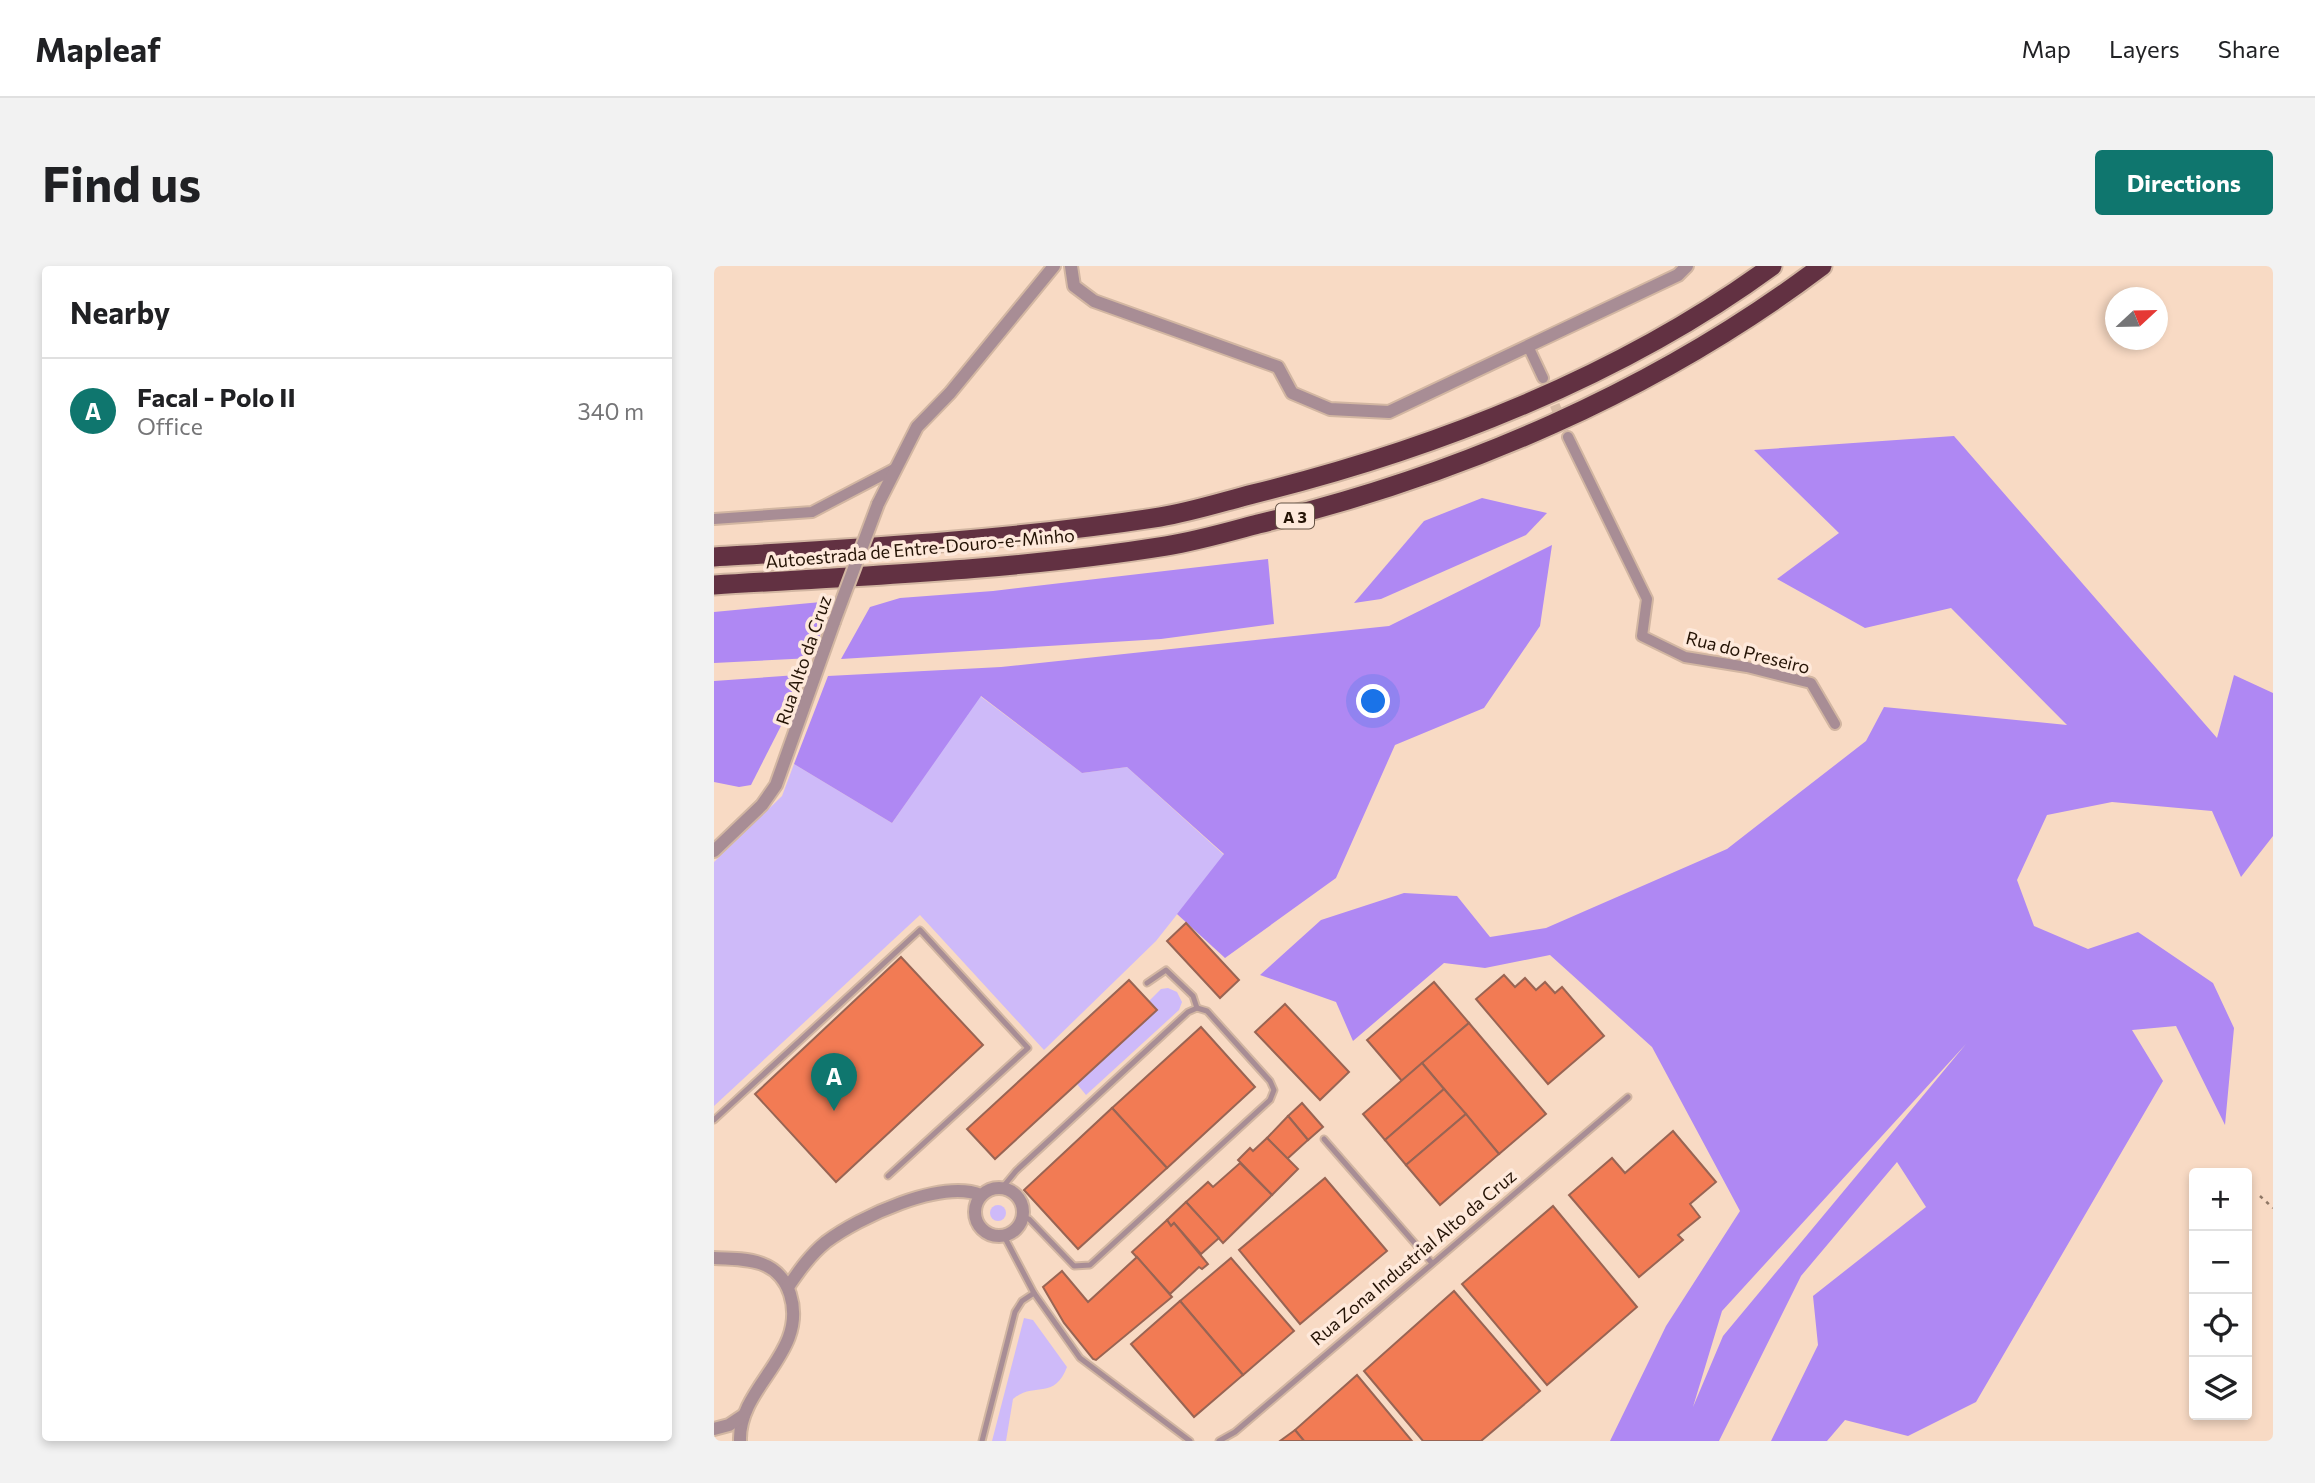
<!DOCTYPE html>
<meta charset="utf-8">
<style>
:root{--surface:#fff;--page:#f2f2f2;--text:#202124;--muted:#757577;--line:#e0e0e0;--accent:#0f766e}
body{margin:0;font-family:Commissioner,sans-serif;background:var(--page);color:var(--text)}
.controls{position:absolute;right:21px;bottom:21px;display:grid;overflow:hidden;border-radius:7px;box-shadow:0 4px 10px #0003}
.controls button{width:63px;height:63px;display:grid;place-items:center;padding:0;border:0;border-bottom:2px solid var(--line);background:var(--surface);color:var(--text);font:35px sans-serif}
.compass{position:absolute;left:1391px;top:21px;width:63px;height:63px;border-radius:50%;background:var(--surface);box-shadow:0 4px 10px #0003;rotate:68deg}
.you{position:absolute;left:660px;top:436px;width:24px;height:24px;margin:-18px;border:5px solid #fff;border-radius:50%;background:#1a73e8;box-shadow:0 0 0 10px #1a73e833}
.badge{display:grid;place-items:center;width:46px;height:46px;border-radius:50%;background:var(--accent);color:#fff;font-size:23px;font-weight:700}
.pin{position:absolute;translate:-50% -58px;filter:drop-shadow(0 2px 4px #0008)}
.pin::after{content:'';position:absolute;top:37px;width:24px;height:21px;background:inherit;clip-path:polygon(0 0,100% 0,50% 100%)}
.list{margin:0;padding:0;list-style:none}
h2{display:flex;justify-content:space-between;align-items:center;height:91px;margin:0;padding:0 28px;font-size:30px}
h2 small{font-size:23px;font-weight:400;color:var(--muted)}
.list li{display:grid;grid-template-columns:46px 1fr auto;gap:21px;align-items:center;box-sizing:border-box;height:105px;padding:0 28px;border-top:2px solid var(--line)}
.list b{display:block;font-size:26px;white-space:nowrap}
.list p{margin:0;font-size:23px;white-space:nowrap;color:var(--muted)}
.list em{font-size:23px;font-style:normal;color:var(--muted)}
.icon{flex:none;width:38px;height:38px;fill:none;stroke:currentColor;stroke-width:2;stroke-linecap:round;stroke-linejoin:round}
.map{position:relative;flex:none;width:1559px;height:1175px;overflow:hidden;border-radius:7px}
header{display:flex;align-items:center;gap:42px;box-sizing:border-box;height:98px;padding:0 35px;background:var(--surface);border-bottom:2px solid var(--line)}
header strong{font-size:33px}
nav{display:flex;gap:38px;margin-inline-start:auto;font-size:24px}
.intro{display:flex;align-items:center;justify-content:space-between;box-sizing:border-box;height:168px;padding:0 42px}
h1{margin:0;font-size:49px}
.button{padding:18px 32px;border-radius:7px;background:var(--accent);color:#fff;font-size:24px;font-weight:700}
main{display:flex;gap:42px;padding:0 42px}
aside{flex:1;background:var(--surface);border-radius:7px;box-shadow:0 4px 10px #0003}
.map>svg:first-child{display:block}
.green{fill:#cebaf9}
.forest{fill:#af88f3;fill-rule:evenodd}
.building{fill:#f27b54;stroke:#996453;stroke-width:2}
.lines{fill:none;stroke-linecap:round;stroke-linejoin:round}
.minor-tunnel{stroke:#d8bca7;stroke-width:10;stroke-dasharray:10 5;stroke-linecap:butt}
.service-casing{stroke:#d2b6a2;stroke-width:9}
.minor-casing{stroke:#d2b6a2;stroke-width:14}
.tertiary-casing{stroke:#d2b6a2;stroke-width:16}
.motorway-casing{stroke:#d2b6a2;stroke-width:23}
.path{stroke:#8f7765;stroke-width:2.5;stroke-dasharray:3.5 5;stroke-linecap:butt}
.service{stroke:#a88d95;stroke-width:5}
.minor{stroke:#a88d95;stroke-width:10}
.tertiary{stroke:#a88d95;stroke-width:12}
.motorway{stroke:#623142;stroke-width:19}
.tertiary-bridge-casing{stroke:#d2b6a2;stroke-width:16;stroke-linecap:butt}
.tertiary-bridge{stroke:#a88d95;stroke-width:12}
.labels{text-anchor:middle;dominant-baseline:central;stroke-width:7;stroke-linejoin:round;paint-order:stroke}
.shield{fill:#fee9db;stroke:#655345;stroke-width:2}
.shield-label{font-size:16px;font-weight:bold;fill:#241305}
.street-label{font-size:18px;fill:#241305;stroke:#fee9db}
</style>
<header>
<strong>Mapleaf</strong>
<nav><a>Map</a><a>Layers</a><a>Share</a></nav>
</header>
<div class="intro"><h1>Find us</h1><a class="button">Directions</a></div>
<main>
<aside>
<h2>Nearby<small></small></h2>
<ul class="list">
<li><span class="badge">A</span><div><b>Facal - Polo II</b><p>Office</p></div><em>340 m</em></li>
</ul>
</aside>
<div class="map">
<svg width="1559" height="1175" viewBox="0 0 1559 1175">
<rect width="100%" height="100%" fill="#f8dac4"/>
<g class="green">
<polygon points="266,430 368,507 413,501 510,589 442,675 330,784 206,649 0,840 0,596 68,530 80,498 178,557"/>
<polygon points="454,722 463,726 468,736 465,744 372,829 363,818 443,744 435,735 447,723"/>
<circle cx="284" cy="947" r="8"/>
<path d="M310,1052L319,1054L353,1101C340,1135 320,1115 299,1133L292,1175H278Z"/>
</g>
<g class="forest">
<path d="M1240,170L1503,472L1520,409L1559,427V570L1527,611L1498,545L1398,536L1333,549L1303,614L1320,660L1374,683L1424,666L1499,717L1520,762L1511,859L1462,760L1418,764L1449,815L1262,1136L1194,1170L1131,1154L1113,1175H1057L1104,1079L1099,1030L1212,941L1183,896L1087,1010L1005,1175H896L952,1060L1026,945L938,781L836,689L771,702L730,697L639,775L622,736L546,709L607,654L690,627L743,630L776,671L832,662L1013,583L1152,475L1170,441L1353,459L1237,342L1151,362L1063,313L1125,267L1040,184ZM1252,778L1009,1070L979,1141L1008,1045Z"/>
<polygon points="768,232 833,247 812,269 667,333 640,337 710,255"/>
<polygon points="838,279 826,360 770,442 681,479 622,612 511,692 463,648 510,588 413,501 368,507 267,430 178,557 80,498 114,410 287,401 675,360"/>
<polygon points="554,293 560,358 447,373 127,393 156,341 186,332 279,325"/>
<polygon points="118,335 98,392 0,397 0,346"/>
<polygon points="83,409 70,454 37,519 25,521 0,516 0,415"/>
</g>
<g class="building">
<polygon points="472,657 525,714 506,732 453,675"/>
<polygon points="187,691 269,779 122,916 41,828"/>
<polygon points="790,709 801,721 811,712 822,724 831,716 841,727 848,721 890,770 834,818 762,733"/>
<polygon points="415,714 443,744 281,893 253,863"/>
<polygon points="720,716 755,757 688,815 653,774"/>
<polygon points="571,738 635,806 606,834 541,766"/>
<polygon points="755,757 832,848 785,888 708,797"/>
<polygon points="487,761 541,821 453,902 398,842"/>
<polygon points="708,797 730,823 671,874 649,848"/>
<polygon points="730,823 752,848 692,899 671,874"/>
<polygon points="588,837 609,861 594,874 574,850"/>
<polygon points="398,842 453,902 364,983 310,924"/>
<polygon points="752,848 785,888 726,939 692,899"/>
<polygon points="574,850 594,874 573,893 553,872"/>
<polygon points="959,865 1002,916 976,938 986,951 964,969 969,974 925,1011 855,929 898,892 911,907"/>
<polygon points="553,872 584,903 558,929 524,894 536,882 539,885"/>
<polygon points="526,897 558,929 509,977 472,936 494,916 499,921"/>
<polygon points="611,912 673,985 586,1058 525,984"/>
<polygon points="472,936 505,972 487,988 460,957 457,960 453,954"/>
<polygon points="839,940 923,1041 833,1119 748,1018"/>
<polygon points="453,954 457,960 460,957 494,998 488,1003 485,1001 456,1028 418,986"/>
<polygon points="423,991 458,1031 382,1094 379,1093 350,1057 329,1021 348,1005 374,1036"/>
<polygon points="517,992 580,1065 529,1109 466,1035"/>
<polygon points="740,1025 826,1125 767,1175 709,1175 650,1105"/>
<polygon points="466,1035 529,1109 480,1151 417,1078"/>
<polygon points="643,1109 698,1175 590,1175 581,1164"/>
<polygon points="581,1164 590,1175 566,1175"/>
</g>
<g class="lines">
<polyline class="minor-tunnel" points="835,125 854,171"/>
<g class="service-casing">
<g id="service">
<polyline points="433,717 452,704 479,730 483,742"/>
<polyline points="0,854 206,664 314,782 174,910"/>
<polyline points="610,873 718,997"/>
<polyline points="288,922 302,905 474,746 483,742 493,745 556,815 560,824 556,834 376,999 360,1000 315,953 309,951"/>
<polyline points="290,970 320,1027 366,1092 476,1175"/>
<polyline points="268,1175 301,1046 308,1035 320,1027"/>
<polyline points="505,1175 521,1166 914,831"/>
</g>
</g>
<g class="minor-casing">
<g id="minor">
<polyline points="814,80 829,112"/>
<polyline points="854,171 933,333 928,370 971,391 1033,401 1097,417 1121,458"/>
<polyline points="0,253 98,246 182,202"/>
</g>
</g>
<g class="tertiary-casing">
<g id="tertiary">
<polyline points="357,0 360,20 380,35 564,101 578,127 616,143 675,146 964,9 973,0"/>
<polyline points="164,238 203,161 236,127 340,0"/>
<polyline points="0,585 48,539 62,519 120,356"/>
<circle cx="285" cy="946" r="24"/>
<path d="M0,992C31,993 64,992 76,1028C95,1087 24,1120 26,1175"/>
<path d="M74,1021C85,1005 96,989 112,976C145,951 227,913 267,929"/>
<polyline points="0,1163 15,1159 30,1149"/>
</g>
</g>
<g class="motorway-casing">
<g id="motorway">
<path d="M0,291C149,282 298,274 446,251C477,246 508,236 539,228C719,184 908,110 1058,0"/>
<path d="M0,319C151,310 303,304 452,280C483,275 514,266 544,258C745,210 942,125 1108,0"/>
</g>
</g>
<polyline class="path" points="1546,930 1559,942"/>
<use href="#service" class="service"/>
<use href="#minor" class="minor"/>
<use href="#tertiary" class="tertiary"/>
<use href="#motorway" class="motorway"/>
<g class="tertiary-bridge-casing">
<polyline id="tertiary-bridge" points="120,356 164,238"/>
</g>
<use href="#tertiary-bridge" class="tertiary-bridge"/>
</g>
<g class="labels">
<rect class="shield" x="562" y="237.5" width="38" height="25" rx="5"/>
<g class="shield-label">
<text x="581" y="250">A 3</text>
</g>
<g class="street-label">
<text transform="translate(206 282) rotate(-5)">Autoestrada de Entre-Douro-e-Minho</text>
<text transform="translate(1034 386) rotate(14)">Rua do Preseiro</text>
<text transform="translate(89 394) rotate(-71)">Rua Alto da Cruz</text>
<text transform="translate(699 991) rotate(-40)">Rua Zona Industrial Alto da Cruz</text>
</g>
</g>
</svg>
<div class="controls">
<button>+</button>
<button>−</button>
<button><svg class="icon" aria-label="locate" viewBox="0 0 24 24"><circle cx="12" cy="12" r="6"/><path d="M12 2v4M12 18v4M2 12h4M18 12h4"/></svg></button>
<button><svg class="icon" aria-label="layers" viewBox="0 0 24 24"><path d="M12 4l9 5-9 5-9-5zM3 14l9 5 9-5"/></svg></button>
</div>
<svg class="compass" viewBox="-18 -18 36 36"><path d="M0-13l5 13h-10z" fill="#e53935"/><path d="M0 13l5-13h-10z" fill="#757577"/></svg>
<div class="you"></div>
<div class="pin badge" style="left:120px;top:845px">A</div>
</div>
</main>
